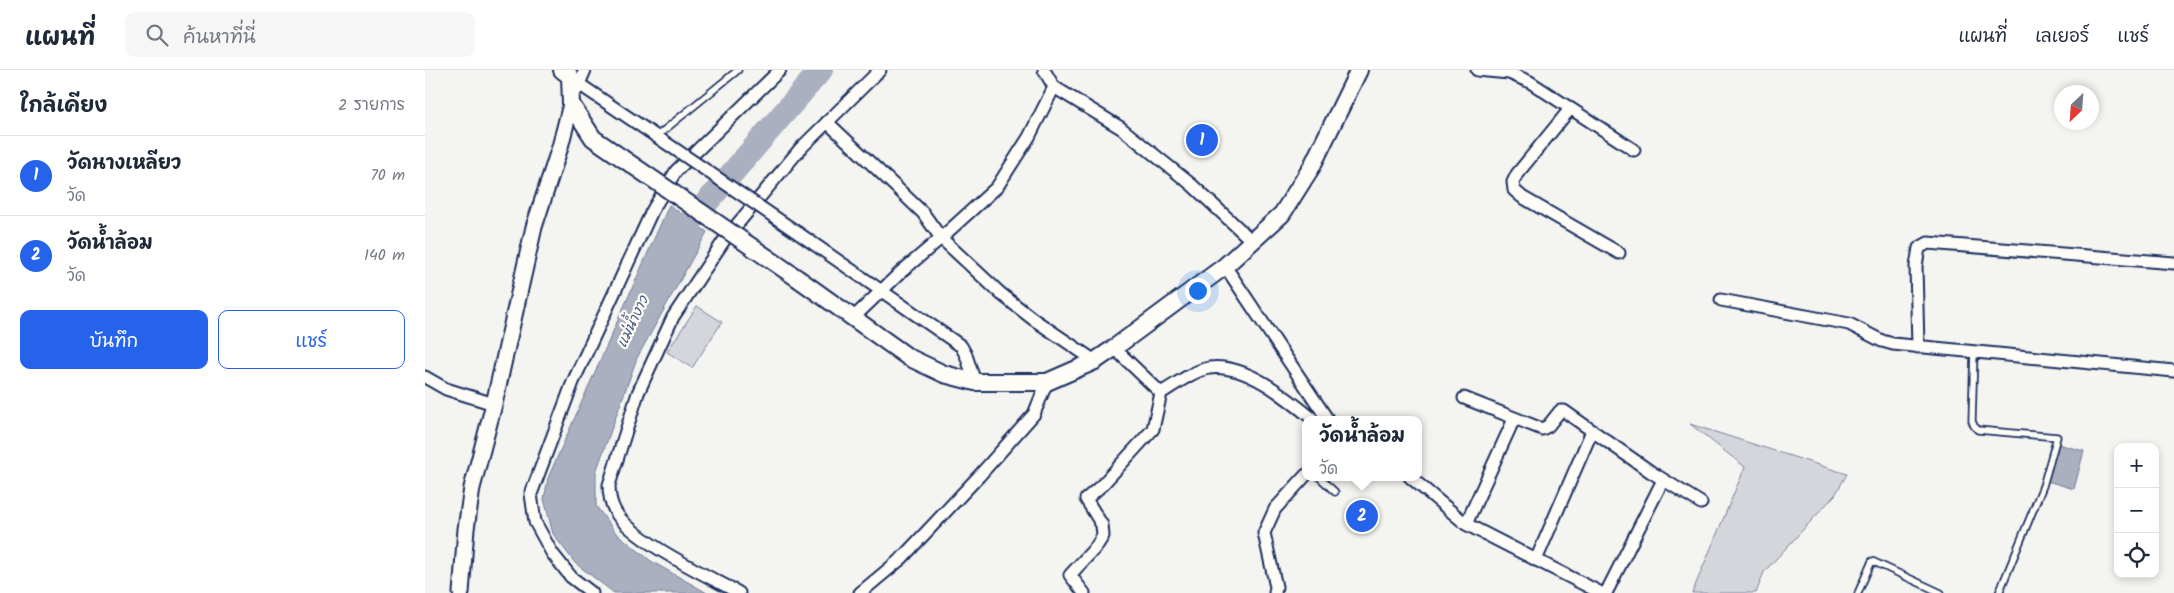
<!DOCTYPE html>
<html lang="th">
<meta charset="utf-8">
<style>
:root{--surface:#fff;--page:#f6f6f7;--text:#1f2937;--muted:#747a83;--line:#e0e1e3;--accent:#2563eb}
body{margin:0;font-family:Kalam,"Playpen Sans Thai",sans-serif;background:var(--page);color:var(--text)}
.controls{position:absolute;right:15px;bottom:15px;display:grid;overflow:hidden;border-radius:10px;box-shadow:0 2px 8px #0003}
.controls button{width:45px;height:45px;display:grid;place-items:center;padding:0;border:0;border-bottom:1px solid var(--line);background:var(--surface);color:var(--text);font:25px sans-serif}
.compass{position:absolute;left:1629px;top:15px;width:45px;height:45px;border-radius:50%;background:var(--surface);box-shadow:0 2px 8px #0003;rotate:205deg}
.you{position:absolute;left:772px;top:220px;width:18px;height:18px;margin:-12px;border:4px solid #fff;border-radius:50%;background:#1a73e8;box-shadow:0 0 0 8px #1a73e833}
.badge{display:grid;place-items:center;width:32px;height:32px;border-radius:50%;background:var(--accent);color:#fff;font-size:16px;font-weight:700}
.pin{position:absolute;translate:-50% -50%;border:2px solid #fff;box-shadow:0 1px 5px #0006}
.popup{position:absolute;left:877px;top:346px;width:120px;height:65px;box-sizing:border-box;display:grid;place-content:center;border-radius:10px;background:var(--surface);filter:drop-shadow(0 1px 4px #0005);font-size:16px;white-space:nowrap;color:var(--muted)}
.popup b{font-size:19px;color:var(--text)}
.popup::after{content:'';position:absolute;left:50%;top:100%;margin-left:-10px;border:10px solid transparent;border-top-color:var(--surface)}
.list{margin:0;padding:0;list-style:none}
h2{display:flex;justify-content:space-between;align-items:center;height:65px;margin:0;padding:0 20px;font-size:21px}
h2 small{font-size:16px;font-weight:400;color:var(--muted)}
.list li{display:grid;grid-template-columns:32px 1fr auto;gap:15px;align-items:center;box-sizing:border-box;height:80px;padding:0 20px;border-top:1px solid var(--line)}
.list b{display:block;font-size:19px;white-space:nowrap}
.list p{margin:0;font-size:16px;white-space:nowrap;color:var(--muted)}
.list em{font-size:16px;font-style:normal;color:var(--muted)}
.actions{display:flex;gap:10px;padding:15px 20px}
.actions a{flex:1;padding:11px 0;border:1px solid var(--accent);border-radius:10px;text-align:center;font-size:18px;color:var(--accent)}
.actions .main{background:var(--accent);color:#fff}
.icon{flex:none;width:28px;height:28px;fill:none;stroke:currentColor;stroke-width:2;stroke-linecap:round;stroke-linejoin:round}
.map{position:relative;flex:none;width:1749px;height:523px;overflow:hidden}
header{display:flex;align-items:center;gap:30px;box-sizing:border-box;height:70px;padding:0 25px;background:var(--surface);border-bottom:1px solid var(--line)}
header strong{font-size:24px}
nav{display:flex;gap:28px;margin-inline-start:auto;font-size:18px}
.search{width:350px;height:45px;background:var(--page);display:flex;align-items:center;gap:12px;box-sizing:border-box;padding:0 18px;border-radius:10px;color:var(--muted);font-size:19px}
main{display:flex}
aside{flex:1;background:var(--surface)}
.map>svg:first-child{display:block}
.green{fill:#d4d6db;stroke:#78829c}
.water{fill:#aab0bf;stroke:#717c98}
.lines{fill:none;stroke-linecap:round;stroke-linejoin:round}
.river{stroke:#aab0bf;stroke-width:24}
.service-casing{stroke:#1b2f5e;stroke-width:9}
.minor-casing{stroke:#1b2f5e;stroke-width:15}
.tertiary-casing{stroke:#1b2f5e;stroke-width:19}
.secondary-casing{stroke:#1b2f5e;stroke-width:20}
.service{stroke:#fdfcf7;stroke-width:5.5}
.minor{stroke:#fdfcf7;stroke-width:11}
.tertiary{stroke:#fdfcf7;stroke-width:15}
.secondary{stroke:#fdfcf7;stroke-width:16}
.minor-bridge-casing{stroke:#1b2f5e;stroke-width:15;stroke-linecap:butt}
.secondary-bridge-casing{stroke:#1b2f5e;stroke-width:20;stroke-linecap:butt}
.minor-bridge{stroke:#fdfcf7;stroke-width:11}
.secondary-bridge{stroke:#fdfcf7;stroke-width:16}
.labels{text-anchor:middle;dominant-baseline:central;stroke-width:4.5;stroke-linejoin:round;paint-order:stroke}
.water-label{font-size:14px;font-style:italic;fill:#46567b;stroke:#fdfcf7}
</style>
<header>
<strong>แผนที่</strong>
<div class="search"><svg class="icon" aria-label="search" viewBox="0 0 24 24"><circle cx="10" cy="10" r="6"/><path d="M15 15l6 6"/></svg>ค้นหาที่นี่</div>
<nav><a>แผนที่</a><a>เลเยอร์</a><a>แชร์</a></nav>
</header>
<main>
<aside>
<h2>ใกล้เคียง<small>2 รายการ</small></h2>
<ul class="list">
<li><span class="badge">1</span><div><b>วัดนางเหลียว</b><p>วัด</p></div><em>70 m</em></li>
<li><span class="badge">2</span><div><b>วัดน้ำล้อม</b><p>วัด</p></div><em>140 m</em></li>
</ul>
<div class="actions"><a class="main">บันทึก</a><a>แชร์</a></div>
</aside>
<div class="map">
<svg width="1749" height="523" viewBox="0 0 1749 523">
<rect width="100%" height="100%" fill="#f4f4f1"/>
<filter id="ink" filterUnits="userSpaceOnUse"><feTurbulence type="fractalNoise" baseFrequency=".02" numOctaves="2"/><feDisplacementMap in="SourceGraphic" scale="10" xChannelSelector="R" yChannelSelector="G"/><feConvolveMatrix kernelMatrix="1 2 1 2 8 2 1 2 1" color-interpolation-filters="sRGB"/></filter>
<g filter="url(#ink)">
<g class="green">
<polygon points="272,236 297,252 267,298 242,282"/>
<polygon points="1265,354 1422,404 1410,425 1339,502 1331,523 1267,523 1320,397"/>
</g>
<g class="water">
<polygon points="244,135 282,162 212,288 171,402 171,436 191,463 226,491 282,523 189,523 150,493 128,464 119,429 123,408"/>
<polygon points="1633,374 1659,381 1649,419 1622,411"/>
</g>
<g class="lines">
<polyline class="river" points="244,176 396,0"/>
<g class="service-casing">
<g id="service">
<polyline points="232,66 313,0"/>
<polyline points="1549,281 1547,351 1549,356 1553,360 1632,367 1618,416 1574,523"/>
<polyline points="894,407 910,422"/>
<polyline points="1433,523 1447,491 1516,523"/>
</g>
</g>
<g class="minor-casing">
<g id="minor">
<polyline points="619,0 629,17 696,58 767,115 827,171"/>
<polyline points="1052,0 1084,3 1105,12 1209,80"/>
<polyline points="154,14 241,73"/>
<polyline points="151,21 160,0"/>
<polyline points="1145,39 1092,104 1088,112 1089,120 1097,127 1194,183"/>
<polyline points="402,52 472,118 498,143 516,168 575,223 608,249 670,291"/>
<polyline points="373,163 536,276 541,285 550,312"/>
<polyline points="800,196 903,350"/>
<polyline points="1296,230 1424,254 1457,271 1468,274 1749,301"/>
<polyline points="428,248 476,202 516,168 572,117 604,67 629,17"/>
<polyline points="1493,277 1491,196 1494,178 1503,173 1749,193"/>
<polyline points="689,278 736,323"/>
<polyline points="0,307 21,319 69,334"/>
<polyline points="1039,328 1117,359 1123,356 1135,341 1139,341 1226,402 1276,433"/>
<polyline points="985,407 1041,454 1176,523"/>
<polyline points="1041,454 1089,349"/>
<polyline points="1111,490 1167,361"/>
<polyline points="167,523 146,507 127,483 110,452 106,424 148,312 227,141 251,101 355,0"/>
<path d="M314,523C283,506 206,470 190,441C185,432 184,424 184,415L213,323L248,247L300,169L375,79L455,0"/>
<polyline points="435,523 477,488 554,406 609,344 622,312"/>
<path d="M659,523L645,505L671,477L678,466L677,455L661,429L677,415L728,359L736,323C751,314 768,301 784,298C821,293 862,328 889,350"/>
<polyline points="850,523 851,517 839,463 850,439 881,405"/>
<polyline points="1181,523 1238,410"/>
</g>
</g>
<g class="tertiary-casing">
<polyline id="tertiary" points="36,523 41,459 47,418 69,334 109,157 135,77 146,34"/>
</g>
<g class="secondary-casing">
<g id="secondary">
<polyline points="137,0 145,6 146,34 168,68 197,88"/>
<polyline points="375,210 483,287 519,304 550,312 622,312 670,291 689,278 800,196 857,144 886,98 934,0"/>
</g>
</g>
<use href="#service" class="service"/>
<use href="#minor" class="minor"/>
<use href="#tertiary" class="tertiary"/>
<use href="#secondary" class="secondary"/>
<g class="minor-bridge-casing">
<polyline id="minor-bridge" points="241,73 373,163"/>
</g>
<g class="secondary-bridge-casing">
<polyline id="secondary-bridge" points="197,88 375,210"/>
</g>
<use href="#minor-bridge" class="minor-bridge"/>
<use href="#secondary-bridge" class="secondary-bridge"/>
</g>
</g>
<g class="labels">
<g class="water-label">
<text transform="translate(208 252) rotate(-65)">แม่น้ำงาว</text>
</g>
</g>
</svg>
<div class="controls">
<button>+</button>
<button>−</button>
<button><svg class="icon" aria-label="locate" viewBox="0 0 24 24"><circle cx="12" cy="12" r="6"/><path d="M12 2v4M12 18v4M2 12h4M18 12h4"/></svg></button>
</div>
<svg class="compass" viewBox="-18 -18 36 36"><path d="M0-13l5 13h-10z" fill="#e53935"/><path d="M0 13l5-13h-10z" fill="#747a83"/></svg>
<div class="you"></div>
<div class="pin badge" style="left:777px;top:70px">1</div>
<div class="pin badge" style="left:937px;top:446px">2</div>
<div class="popup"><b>วัดน้ำล้อม</b>วัด</div>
</div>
</main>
